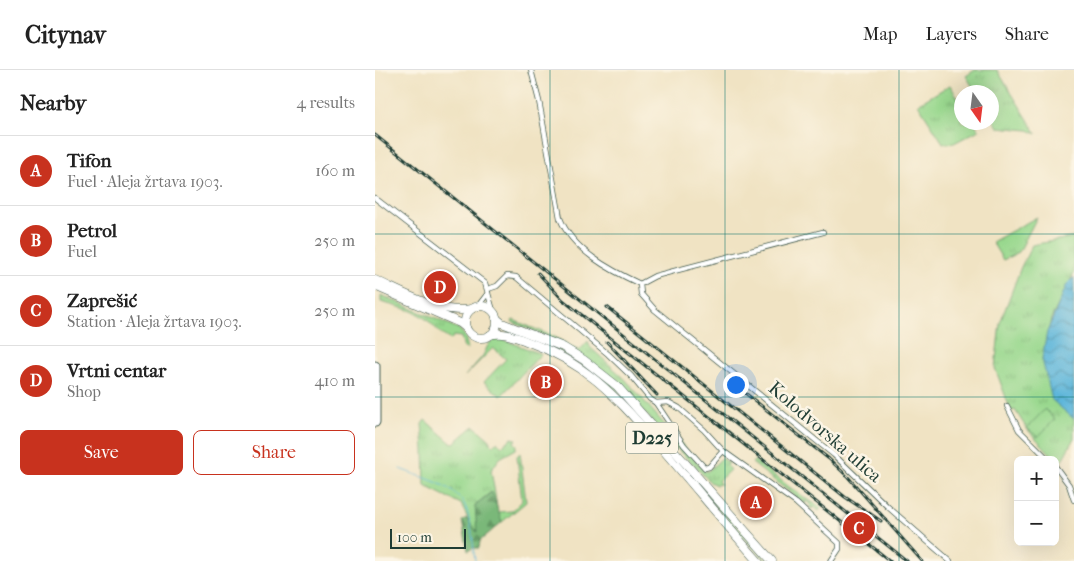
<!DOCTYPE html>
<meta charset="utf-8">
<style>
:root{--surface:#fff;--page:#f6f6f6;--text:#222;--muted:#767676;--line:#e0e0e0;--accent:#c8321e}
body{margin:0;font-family:"IM FELL French Canon",serif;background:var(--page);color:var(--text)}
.controls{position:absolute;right:15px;bottom:15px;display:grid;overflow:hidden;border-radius:8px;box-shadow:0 5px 20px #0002}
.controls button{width:45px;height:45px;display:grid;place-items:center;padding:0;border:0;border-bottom:1px solid var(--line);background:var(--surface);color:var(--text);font:25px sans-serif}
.compass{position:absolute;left:579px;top:15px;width:45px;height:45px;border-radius:50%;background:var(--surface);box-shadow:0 5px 20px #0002;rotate:166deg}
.scale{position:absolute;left:15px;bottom:12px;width:76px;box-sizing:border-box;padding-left:5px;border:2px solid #1f3d34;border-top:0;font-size:14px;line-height:18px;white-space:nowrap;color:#1f3d34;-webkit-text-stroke:4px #fcf5e5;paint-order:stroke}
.you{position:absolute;left:360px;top:314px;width:18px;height:18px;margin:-12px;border:4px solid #fff;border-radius:50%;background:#1a73e8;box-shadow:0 0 0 8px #1a73e833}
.badge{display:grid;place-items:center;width:32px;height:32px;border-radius:50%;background:var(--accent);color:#fff;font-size:16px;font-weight:700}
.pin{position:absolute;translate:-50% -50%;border:2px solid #fff;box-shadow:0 1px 5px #0006}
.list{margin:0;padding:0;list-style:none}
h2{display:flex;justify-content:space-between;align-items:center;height:65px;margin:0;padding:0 20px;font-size:21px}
h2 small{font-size:16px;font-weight:400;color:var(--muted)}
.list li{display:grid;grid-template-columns:32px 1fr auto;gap:15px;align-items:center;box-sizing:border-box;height:70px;padding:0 20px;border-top:1px solid var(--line)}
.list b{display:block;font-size:19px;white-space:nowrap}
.list p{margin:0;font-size:16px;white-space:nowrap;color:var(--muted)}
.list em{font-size:16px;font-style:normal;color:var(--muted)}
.actions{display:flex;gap:10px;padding:15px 20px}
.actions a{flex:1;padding:11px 0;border:1px solid var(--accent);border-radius:8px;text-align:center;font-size:18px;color:var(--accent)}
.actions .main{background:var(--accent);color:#fff}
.map{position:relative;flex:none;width:699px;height:491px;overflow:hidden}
header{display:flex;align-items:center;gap:30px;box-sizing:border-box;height:70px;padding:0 25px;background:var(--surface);border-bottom:1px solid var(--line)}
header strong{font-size:24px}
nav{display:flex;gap:28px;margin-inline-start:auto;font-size:18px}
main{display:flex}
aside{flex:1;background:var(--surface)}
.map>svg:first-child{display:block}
.grass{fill:url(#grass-tufts);stroke:#5c8a61}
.forest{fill:url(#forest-firs);stroke:#4c7a56}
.pitch{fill:#99d88e;stroke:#5c8a61}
.water{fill:url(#water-waves);stroke:#3e7a87}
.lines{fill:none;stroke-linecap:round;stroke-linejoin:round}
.stream{stroke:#5db6da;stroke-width:1}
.minor-casing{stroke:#3e5649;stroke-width:6}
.primary-casing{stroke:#3e5649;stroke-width:9}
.motorway-casing{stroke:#3e5649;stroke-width:11}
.minor{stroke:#fff;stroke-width:4.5}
.primary{stroke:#fff;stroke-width:8}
.motorway{stroke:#fff;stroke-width:9}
.rail-casing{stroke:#1f3d34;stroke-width:3}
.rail{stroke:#fcf5e5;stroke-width:1;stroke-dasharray:4;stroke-linecap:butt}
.grid{fill:none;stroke:#0f766e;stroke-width:1;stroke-opacity:0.55}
.labels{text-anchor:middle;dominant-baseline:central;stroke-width:5;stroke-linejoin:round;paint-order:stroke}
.shield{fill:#fcf5e5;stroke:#617469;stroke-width:1}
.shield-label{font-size:18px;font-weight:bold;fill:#1f3d34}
.street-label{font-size:19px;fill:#1f3d34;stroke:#fcf5e5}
</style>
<header>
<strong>Citynav</strong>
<nav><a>Map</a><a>Layers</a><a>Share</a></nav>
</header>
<main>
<aside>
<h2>Nearby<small>4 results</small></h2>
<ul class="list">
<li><span class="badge">A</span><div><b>Tifon</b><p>Fuel · Aleja žrtava 1903.</p></div><em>160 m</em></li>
<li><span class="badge">B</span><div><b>Petrol</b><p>Fuel</p></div><em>250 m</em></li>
<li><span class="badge">C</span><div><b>Zaprešić</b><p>Station · Aleja žrtava 1903.</p></div><em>250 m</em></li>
<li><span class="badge">D</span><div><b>Vrtni centar</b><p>Shop</p></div><em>410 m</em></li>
</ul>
<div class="actions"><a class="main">Save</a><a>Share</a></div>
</aside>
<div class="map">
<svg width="699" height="491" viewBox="0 0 699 491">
<defs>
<pattern id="grass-tufts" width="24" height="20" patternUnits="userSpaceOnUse" patternTransform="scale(1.25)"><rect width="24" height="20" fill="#99d88e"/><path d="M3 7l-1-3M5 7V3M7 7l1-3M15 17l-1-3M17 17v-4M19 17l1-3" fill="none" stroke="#83ba7b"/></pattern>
<pattern id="forest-firs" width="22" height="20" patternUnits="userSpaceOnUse" patternTransform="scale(1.25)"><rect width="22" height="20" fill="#7ab879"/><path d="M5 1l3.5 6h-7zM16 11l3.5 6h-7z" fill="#639764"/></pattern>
<pattern id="water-waves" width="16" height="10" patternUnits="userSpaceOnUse" patternTransform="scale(1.25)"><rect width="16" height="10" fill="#5db6da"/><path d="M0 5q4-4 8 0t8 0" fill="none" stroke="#4c95b2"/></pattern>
</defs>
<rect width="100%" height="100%" fill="#fcf5e5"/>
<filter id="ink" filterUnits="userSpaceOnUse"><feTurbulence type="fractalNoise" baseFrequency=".02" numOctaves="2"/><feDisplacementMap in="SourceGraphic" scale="10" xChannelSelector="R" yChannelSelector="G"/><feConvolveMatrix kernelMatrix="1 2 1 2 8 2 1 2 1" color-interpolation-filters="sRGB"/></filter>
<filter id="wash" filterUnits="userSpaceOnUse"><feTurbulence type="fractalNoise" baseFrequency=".0096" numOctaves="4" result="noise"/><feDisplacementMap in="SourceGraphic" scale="20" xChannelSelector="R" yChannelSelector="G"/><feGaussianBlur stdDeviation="1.12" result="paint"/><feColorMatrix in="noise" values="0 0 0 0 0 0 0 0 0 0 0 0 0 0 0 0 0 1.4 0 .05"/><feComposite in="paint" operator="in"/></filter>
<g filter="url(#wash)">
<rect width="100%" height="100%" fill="#f0e3c3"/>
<g class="grass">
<polygon points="600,0 622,0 662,64 653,60 623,57 617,47 616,22 601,22 591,6"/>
<polygon points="575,15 586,33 586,52 599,53 604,60 579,73 572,74 568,73 543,34"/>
<polygon points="662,147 644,182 628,190 617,172"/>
<polygon points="699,167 699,203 676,249 667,289 699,349 699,368 685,394 652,359 640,340 636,341 620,298 625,253 646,197 657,175"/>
<path d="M6,225L84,259L90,266L93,279L89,278L86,267L78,266L76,270C65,265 60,256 51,249C38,239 22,237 6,232Z"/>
<polygon points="138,250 180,267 204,281 213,271 215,277 250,309 330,401 332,402 347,388 354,393 352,396 355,400 343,411 346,414 341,415 335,412 318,394 306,383 270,343 182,271 137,252"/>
<path d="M133,258L179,276L206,291L234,313L393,491H391C350,451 314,405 277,362C257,340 239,318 215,300C190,282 161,272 132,261Z"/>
<path d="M127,269L166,284L126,326L109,312L131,289L118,278L90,306C96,300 101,293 107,287C114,277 111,269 127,269Z"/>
<polygon points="50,350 75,372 79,373 99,356 115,370 114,372 118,375 122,372 127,376 137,368 142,369 139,372 142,375 141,379 125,388 116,400 123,442 137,441 147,431 142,386 145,383 151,432 127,452 117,423 116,422 100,435 103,463 95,453 86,434 50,416 49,380 47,354"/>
<polygon points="380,390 417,419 446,438 444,441 439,437 437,439 435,438 436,434 431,431 430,434 377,393"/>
</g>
<polygon class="forest" points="117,422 127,452 105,471 104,478 98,478 93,481 87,451 91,448 102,462 100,435"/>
<polygon class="pitch" points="670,339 680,349 663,367 652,358"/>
<polygon class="water" points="699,207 699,349 677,330 667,289 672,262 692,214"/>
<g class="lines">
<path class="stream" d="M25,399C47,408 85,415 92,441C97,456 98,475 100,491"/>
</g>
</g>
<g filter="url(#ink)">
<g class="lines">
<g class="minor-casing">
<g id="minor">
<path d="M156,0L164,31L185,148C197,180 235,200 265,214L266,224L280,240L459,385L513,437L575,491"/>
<polyline points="0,128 110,213 119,244"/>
<polyline points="265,214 280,206 448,162"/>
<polyline points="113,219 122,216 132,206 141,207 233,284 256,306 275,329 281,333 309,375 330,398 334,397 348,381"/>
<polyline points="103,236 113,223"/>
<polyline points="281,333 293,332 304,338 329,360 348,381 421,433 464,473 464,479 456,491"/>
<polyline points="632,336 644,360 674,390"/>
<polyline points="680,396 694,415 699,430"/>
</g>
</g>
<g class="primary-casing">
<g id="primary">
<path d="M0,210C27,222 66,245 96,239"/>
<polyline points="0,216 85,253 91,258"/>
<circle cx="106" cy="252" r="16"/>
<polyline points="121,248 127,253 188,277 209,290 242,316 397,491"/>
<path d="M115,265C127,261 140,267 151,271C217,295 244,331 289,381C321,418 351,455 383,491"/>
</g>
</g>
<g class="motorway-casing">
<polyline id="motorway" points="0,296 0,352"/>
</g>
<use href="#minor" class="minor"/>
<use href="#primary" class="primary"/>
<use href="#motorway" class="motorway"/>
<g class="rail-casing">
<g id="rail">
<polyline points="0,65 532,491"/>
<polyline points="163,203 188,230 208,246 515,491"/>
<polyline points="232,237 470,427 506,451"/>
<polyline points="232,272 282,325"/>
<polyline points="365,319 454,389 473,407 547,491"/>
</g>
</g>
<use href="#rail" class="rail"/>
</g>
</g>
<path class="grid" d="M175,0V491M350,0V491M524,0V491M0,164H699M0,327H699"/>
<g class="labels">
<rect class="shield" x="251" y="352.5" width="52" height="31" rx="4"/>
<g class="shield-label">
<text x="277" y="368">D225</text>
</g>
<g class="street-label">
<text transform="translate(450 362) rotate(41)">Kolodvorska ulica</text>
</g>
</g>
</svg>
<div class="controls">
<button>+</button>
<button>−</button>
</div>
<svg class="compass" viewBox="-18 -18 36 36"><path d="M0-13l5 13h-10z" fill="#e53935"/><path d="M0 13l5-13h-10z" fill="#767676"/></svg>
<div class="scale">100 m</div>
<div class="you"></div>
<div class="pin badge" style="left:381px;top:432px">A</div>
<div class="pin badge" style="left:171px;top:312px">B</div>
<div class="pin badge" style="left:484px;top:458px">C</div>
<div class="pin badge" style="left:65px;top:217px">D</div>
</div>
</main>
